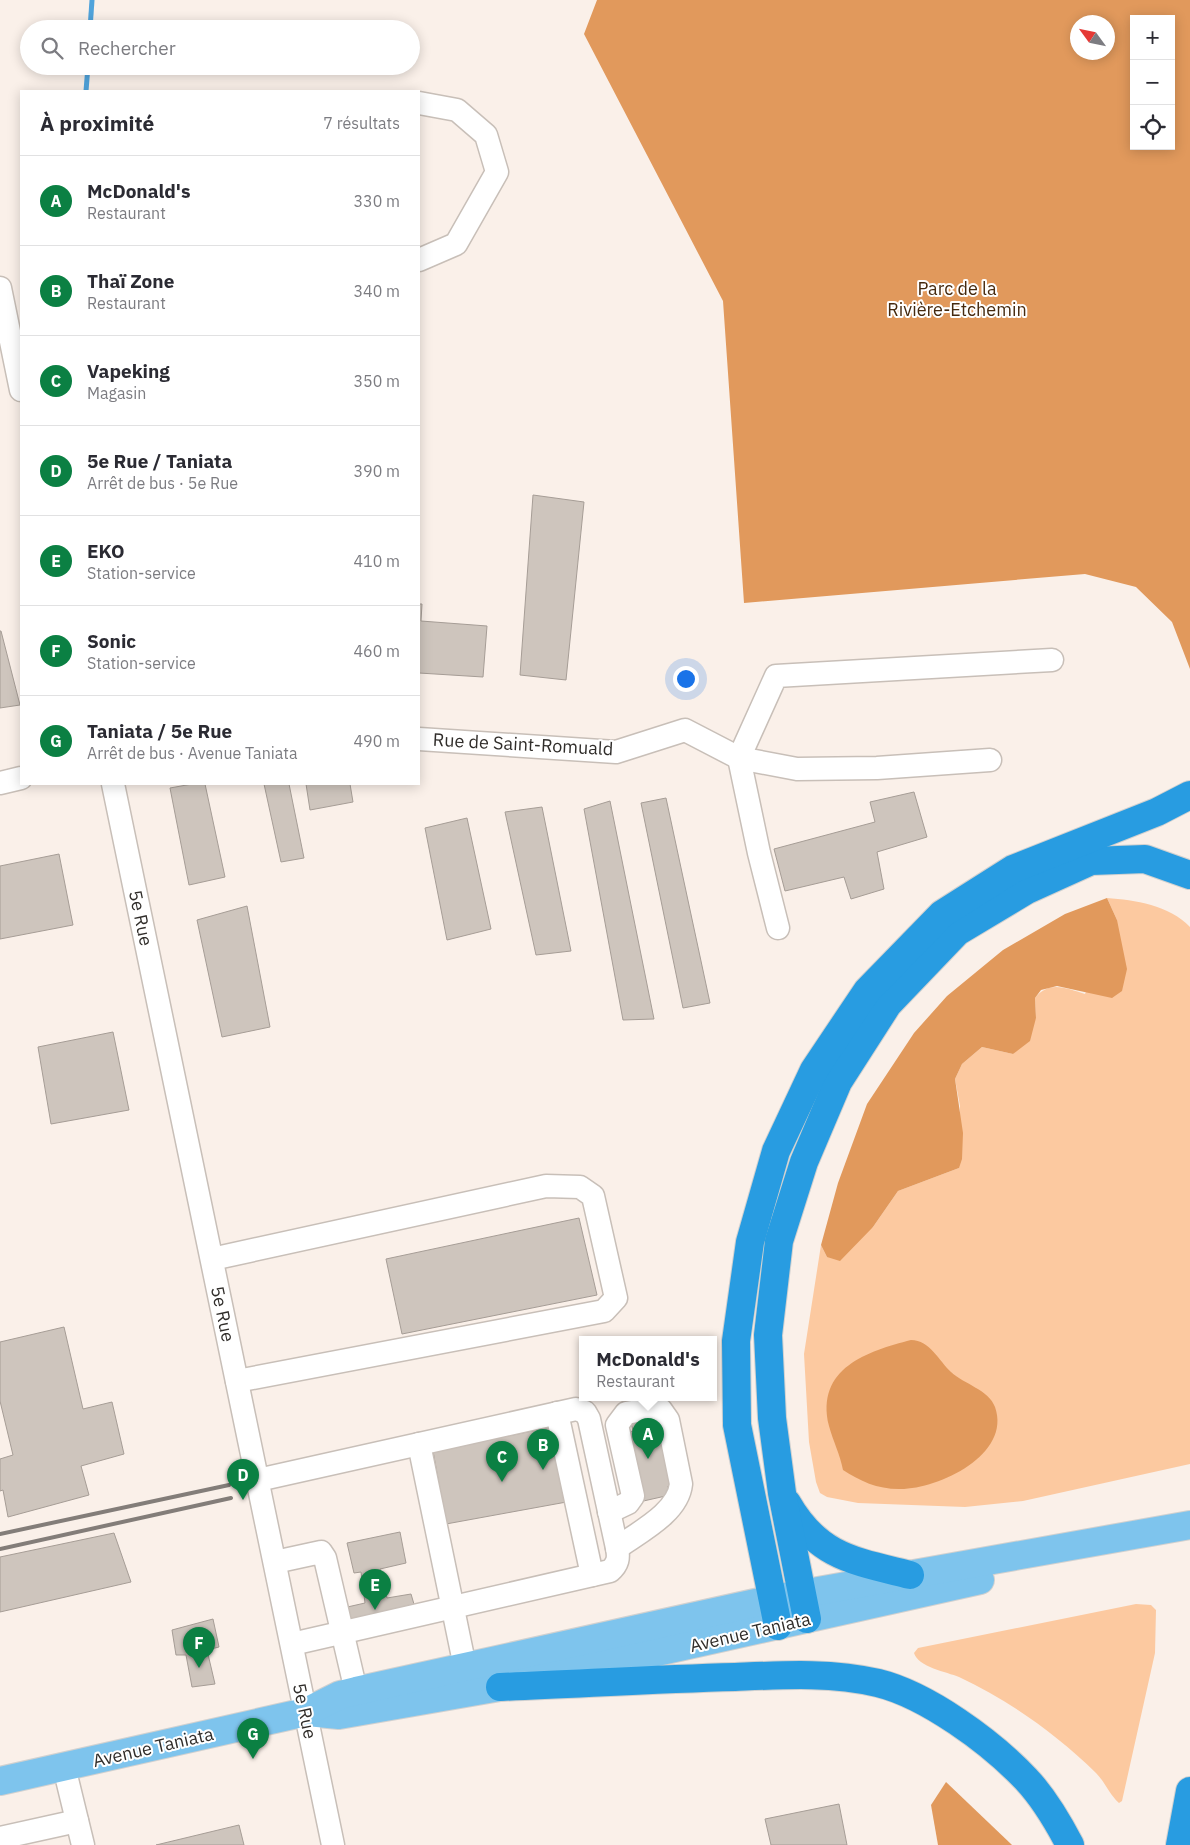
<!DOCTYPE html>
<html lang="fr">
<meta charset="utf-8">
<style>
:root{--surface:#fff;--page:#f2f2f3;--text:#2b2b33;--muted:#7c7c81;--line:#e1e1e2;--accent:#0b8043}
body{margin:0;font-family:"IBM Plex Sans",sans-serif;background:var(--page);color:var(--text)}
.controls{position:absolute;right:15px;top:15px;display:grid;overflow:hidden;border-radius:0px;box-shadow:0 2px 12px #0003}
.controls button{width:45px;height:45px;display:grid;place-items:center;padding:0;border:0;border-bottom:1px solid var(--line);background:var(--surface);color:var(--text);font:25px sans-serif}
.compass{position:absolute;left:1070px;top:15px;width:45px;height:45px;border-radius:50%;background:var(--surface);box-shadow:0 2px 12px #0003;rotate:303deg}
.you{position:absolute;left:685px;top:678px;width:18px;height:18px;margin:-12px;border:4px solid #fff;border-radius:50%;background:#1a73e8;box-shadow:0 0 0 8px #1a73e833}
.badge{display:grid;place-items:center;width:32px;height:32px;border-radius:50%;background:var(--accent);color:#fff;font-size:16px;font-weight:700}
.pin{position:absolute;translate:-50% -41px;filter:drop-shadow(0 1px 2px #0008)}
.pin::after{content:'';position:absolute;top:26px;width:18px;height:15px;background:inherit;clip-path:polygon(0 0,100% 0,50% 100%)}
.popup{position:absolute;left:579px;top:1336px;width:138px;height:65px;box-sizing:border-box;display:grid;place-content:center;border-radius:0px;background:var(--surface);filter:drop-shadow(0 1px 4px #0005);font-size:16px;white-space:nowrap;color:var(--muted)}
.popup b{font-size:19px;color:var(--text)}
.popup::after{content:'';position:absolute;left:50%;top:100%;margin-left:-10px;border:10px solid transparent;border-top-color:var(--surface)}
.list{margin:0;padding:0;list-style:none}
h2{display:flex;justify-content:space-between;align-items:center;height:65px;margin:0;padding:0 20px;font-size:21px}
h2 small{font-size:16px;font-weight:400;color:var(--muted)}
.list li{display:grid;grid-template-columns:32px 1fr auto;gap:15px;align-items:center;box-sizing:border-box;height:90px;padding:0 20px;border-top:1px solid var(--line)}
.list b{display:block;font-size:19px;white-space:nowrap}
.list p{margin:0;font-size:16px;white-space:nowrap;color:var(--muted)}
.list em{font-size:16px;font-style:normal;color:var(--muted)}
.icon{flex:none;width:28px;height:28px;fill:none;stroke:currentColor;stroke-width:2;stroke-linecap:round;stroke-linejoin:round}
.map{position:relative;flex:none;width:1190px;height:1845px;overflow:hidden}
.search{position:absolute;background:var(--surface);box-shadow:0 2px 12px #0003;left:20px;top:20px;width:400px;height:55px;display:flex;align-items:center;gap:12px;box-sizing:border-box;padding:0 18px;border-radius:28px;color:var(--muted);font-size:19px}
.panel{position:absolute;background:var(--surface);box-shadow:0 2px 12px #0003;left:20px;top:90px;width:400px;height:695px;border-radius:0px}
.map>svg:first-child{display:block}
.green{fill:#fcc9a0}
.forest{fill:#e1995c;fill-rule:evenodd}
.lines{fill:none;stroke-linecap:round;stroke-linejoin:round}
.stream{stroke:#50a3db;stroke-width:5}
.building{fill:#cec5bd;stroke:#a69d96}
.minor-casing{stroke:#c8bfb8;stroke-width:25}
.major-casing{stroke:#d1d1d0;stroke-width:30}
.highway-casing{stroke:#d1d1d0;stroke-width:30}
.minor{stroke:#fff;stroke-width:22}
.major{stroke:#7ec4ed;stroke-width:28}
.highway{stroke:#289ce1;stroke-width:28}
.rail{stroke:#837d79;stroke-width:4}
.labels{text-anchor:middle;dominant-baseline:central;stroke-width:4;stroke-linejoin:round;paint-order:stroke}
.park-label{font-size:18px;fill:#45290e;stroke:#fff}
.street-label{font-size:18px;fill:#302d2a;stroke:#fff}
</style>
<div class="map">
<svg width="1190" height="1845" viewBox="0 0 1190 1845">
<rect width="100%" height="100%" fill="#faf0e9"/>
<g class="green">
<path d="M1107,898C1135,900 1169,905 1190,927V1464L1023,1501L965,1507L858,1503L827,1497L820,1493L816,1482L809,1442L804,1354L821,1245L827,1257L873,1227L898,1191L959,1168L960,1106L955,1079L962,1064L982,1047L1013,1054L1036,1018L1035,998C1049,980 1066,988 1085,994L1117,920Z"/>
<path d="M1136,1604L1151,1605L1156,1610L1155,1653L1122,1801L1119,1803C1109,1794 1105,1782 1096,1773C1056,1734 1010,1701 959,1677C947,1672 918,1667 914,1653L918,1648Z"/>
</g>
<g class="forest">
<path d="M597,0H1190V669L1172,622L1136,587L1085,574L744,603L723,301L584,34ZM1134,19H1171V146H1134ZM1078,22H1108V52H1078Z"/>
<polygon points="1107,898 1117,920 1127,969 1122,991 1112,998 1057,986 1041,990 1035,998 1036,1018 1030,1041 1013,1054 982,1047 962,1064 955,1079 963,1133 962,1159 959,1168 898,1191 873,1227 840,1261 827,1257 821,1245 838,1183 867,1104 914,1033 947,996 1003,950 1065,914"/>
<path d="M911,1340C930,1340 939,1361 951,1372C964,1384 989,1390 995,1407C1012,1455 937,1490 899,1489C877,1489 860,1481 843,1470C840,1454 833,1441 829,1426C815,1368 868,1351 911,1340Z"/>
<polygon points="946,1782 1011,1844 1012,1845 938,1845 931,1805"/>
</g>
<g class="lines">
<g class="stream">
<polyline points="90,29 92,0"/>
<polyline points="86,91 88,66"/>
</g>
</g>
<g class="building">
<polygon points="533,495 584,502 566,680 520,675"/>
<polygon points="419,604 422,604 421,621 487,626 483,677 419,673"/>
<polygon points="1,631 20,705 0,708 0,631"/>
<polygon points="192,784 205,784 225,877 189,885 170,788"/>
<polygon points="264,784 289,784 304,858 281,862"/>
<polygon points="306,784 350,784 353,802 310,810"/>
<polygon points="914,792 927,837 877,852 884,889 851,899 844,877 785,891 774,849 875,822 870,802"/>
<polygon points="666,798 710,1003 683,1008 641,803"/>
<polygon points="610,801 654,1019 623,1020 584,809"/>
<polygon points="542,807 571,951 536,955 505,812"/>
<polygon points="467,818 491,929 447,940 425,828"/>
<polygon points="59,854 73,925 0,939 0,866"/>
<polygon points="247,906 270,1027 222,1037 197,920"/>
<polygon points="113,1032 129,1110 51,1124 38,1047"/>
<polygon points="579,1218 597,1295 402,1334 386,1259"/>
<polygon points="64,1327 83,1409 112,1402 124,1454 81,1466 89,1495 8,1517 3,1490 0,1491 0,1459 13,1455 0,1401 0,1342"/>
<polygon points="649,1418 654,1437 664,1435 674,1484 668,1486 670,1495 639,1502 625,1433 633,1431 631,1423"/>
<polygon points="557,1426 572,1501 446,1524 433,1451"/>
<polygon points="400,1532 406,1563 380,1569 387,1598 411,1594 416,1611 347,1626 343,1608 365,1603 361,1572 354,1573 347,1543"/>
<polygon points="114,1533 131,1582 0,1612 0,1557"/>
<polygon points="213,1619 219,1647 207,1650 215,1684 192,1687 186,1655 176,1655 172,1630"/>
<polygon points="839,1804 847,1845 771,1845 765,1819"/>
<polygon points="239,1825 244,1845 156,1845"/>
</g>
<g class="lines">
<g class="minor-casing">
<g id="minor">
<polyline points="419,103 457,110 486,135 497,172 456,244 419,260"/>
<polyline points="0,288 21,390"/>
<polyline points="419,739 616,752 685,730 739,758 797,769 877,768 990,760"/>
<polyline points="0,783 21,778"/>
<polyline points="113,784 333,1845"/>
<polyline points="778,928 759,853 739,758 776,676 1052,660"/>
<polyline points="212,1259 546,1186 580,1187 593,1196 616,1298 604,1311 237,1381"/>
<polyline points="557,1413 592,1575"/>
<polyline points="419,1444 465,1667"/>
<path d="M258,1480L576,1409L585,1412L589,1419L617,1548C619,1558 618,1564 610,1571L292,1644"/>
<path d="M609,1512L628,1503L633,1496L617,1425L626,1413L649,1409L661,1410L668,1420L681,1484C678,1513 639,1532 617,1548"/>
<polyline points="275,1562 321,1552 325,1558 356,1691"/>
<polyline points="64,1767 83,1845"/>
<polyline points="0,1838 77,1821"/>
</g>
</g>
<g class="major-casing">
<g id="major">
<polyline points="307,1712 339,1715 500,1687 980,1580"/>
<polyline points="0,1781 306,1712 340,1695 356,1691 773,1599 1190,1525"/>
</g>
</g>
<g class="highway-casing">
<g id="highway">
<path d="M787,1503C818,1557 854,1561 910,1575"/>
<polyline points="807,1619 782,1493 772,1418 768,1335 779,1241 804,1162 838,1082 888,1004 957,932 1027,890 1091,861 1145,859 1190,875"/>
<polyline points="778,1626 737,1425 736,1341 750,1242 776,1151 814,1070 867,991 942,914 1013,869 1157,812 1190,795"/>
<path d="M500,1687C578,1684 656,1679 735,1677C783,1675 831,1672 878,1683C927,1695 991,1742 1026,1779C1044,1798 1058,1822 1070,1845"/>
<polyline points="1180,1845 1190,1791"/>
</g>
</g>
<use href="#minor" class="minor"/>
<use href="#major" class="major"/>
<use href="#highway" class="highway"/>
<g class="rail">
<polyline points="0,1534 229,1485"/>
<polyline points="0,1549 231,1498"/>
</g>
</g>
<g class="labels">
<g class="park-label">
<text x="957" y="288">Parc de la<tspan x="957" dy="21">Rivière-Etchemin</tspan></text>
</g>
<g class="street-label">
<text transform="translate(523 744) rotate(3)">Rue de Saint-Romuald</text>
<text transform="translate(141 918) rotate(78)">5e Rue</text>
<text transform="translate(223 1314) rotate(78)">5e Rue</text>
<text transform="translate(750 1632) rotate(-13)">Avenue Taniata</text>
<text transform="translate(305 1711) rotate(78)">5e Rue</text>
<text transform="translate(153 1747) rotate(-13)">Avenue Taniata</text>
</g>
</g>
</svg>
<div class="controls">
<button>+</button>
<button>−</button>
<button><svg class="icon" aria-label="locate" viewBox="0 0 24 24"><circle cx="12" cy="12" r="6"/><path d="M12 2v4M12 18v4M2 12h4M18 12h4"/></svg></button>
</div>
<svg class="compass" viewBox="-18 -18 36 36"><path d="M0-13l5 13h-10z" fill="#e53935"/><path d="M0 13l5-13h-10z" fill="#7c7c81"/></svg>
<div class="you"></div>
<div class="pin badge" style="left:648px;top:1459px">A</div>
<div class="popup"><b>McDonald's</b>Restaurant</div>
<div class="pin badge" style="left:543px;top:1470px">B</div>
<div class="pin badge" style="left:502px;top:1482px">C</div>
<div class="pin badge" style="left:243px;top:1500px">D</div>
<div class="pin badge" style="left:375px;top:1610px">E</div>
<div class="pin badge" style="left:199px;top:1668px">F</div>
<div class="pin badge" style="left:253px;top:1759px">G</div>
<div class="search"><svg class="icon" aria-label="search" viewBox="0 0 24 24"><circle cx="10" cy="10" r="6"/><path d="M15 15l6 6"/></svg>Rechercher</div>
<section class="panel">
<h2>À proximité<small>7 résultats</small></h2>
<ul class="list">
<li><span class="badge">A</span><div><b>McDonald's</b><p>Restaurant</p></div><em>330 m</em></li>
<li><span class="badge">B</span><div><b>Thaï Zone</b><p>Restaurant</p></div><em>340 m</em></li>
<li><span class="badge">C</span><div><b>Vapeking</b><p>Magasin</p></div><em>350 m</em></li>
<li><span class="badge">D</span><div><b>5e Rue / Taniata</b><p>Arrêt de bus · 5e Rue</p></div><em>390 m</em></li>
<li><span class="badge">E</span><div><b>EKO</b><p>Station-service</p></div><em>410 m</em></li>
<li><span class="badge">F</span><div><b>Sonic</b><p>Station-service</p></div><em>460 m</em></li>
<li><span class="badge">G</span><div><b>Taniata / 5e Rue</b><p>Arrêt de bus · Avenue Taniata</p></div><em>490 m</em></li>
</ul>
</section>
</div>
